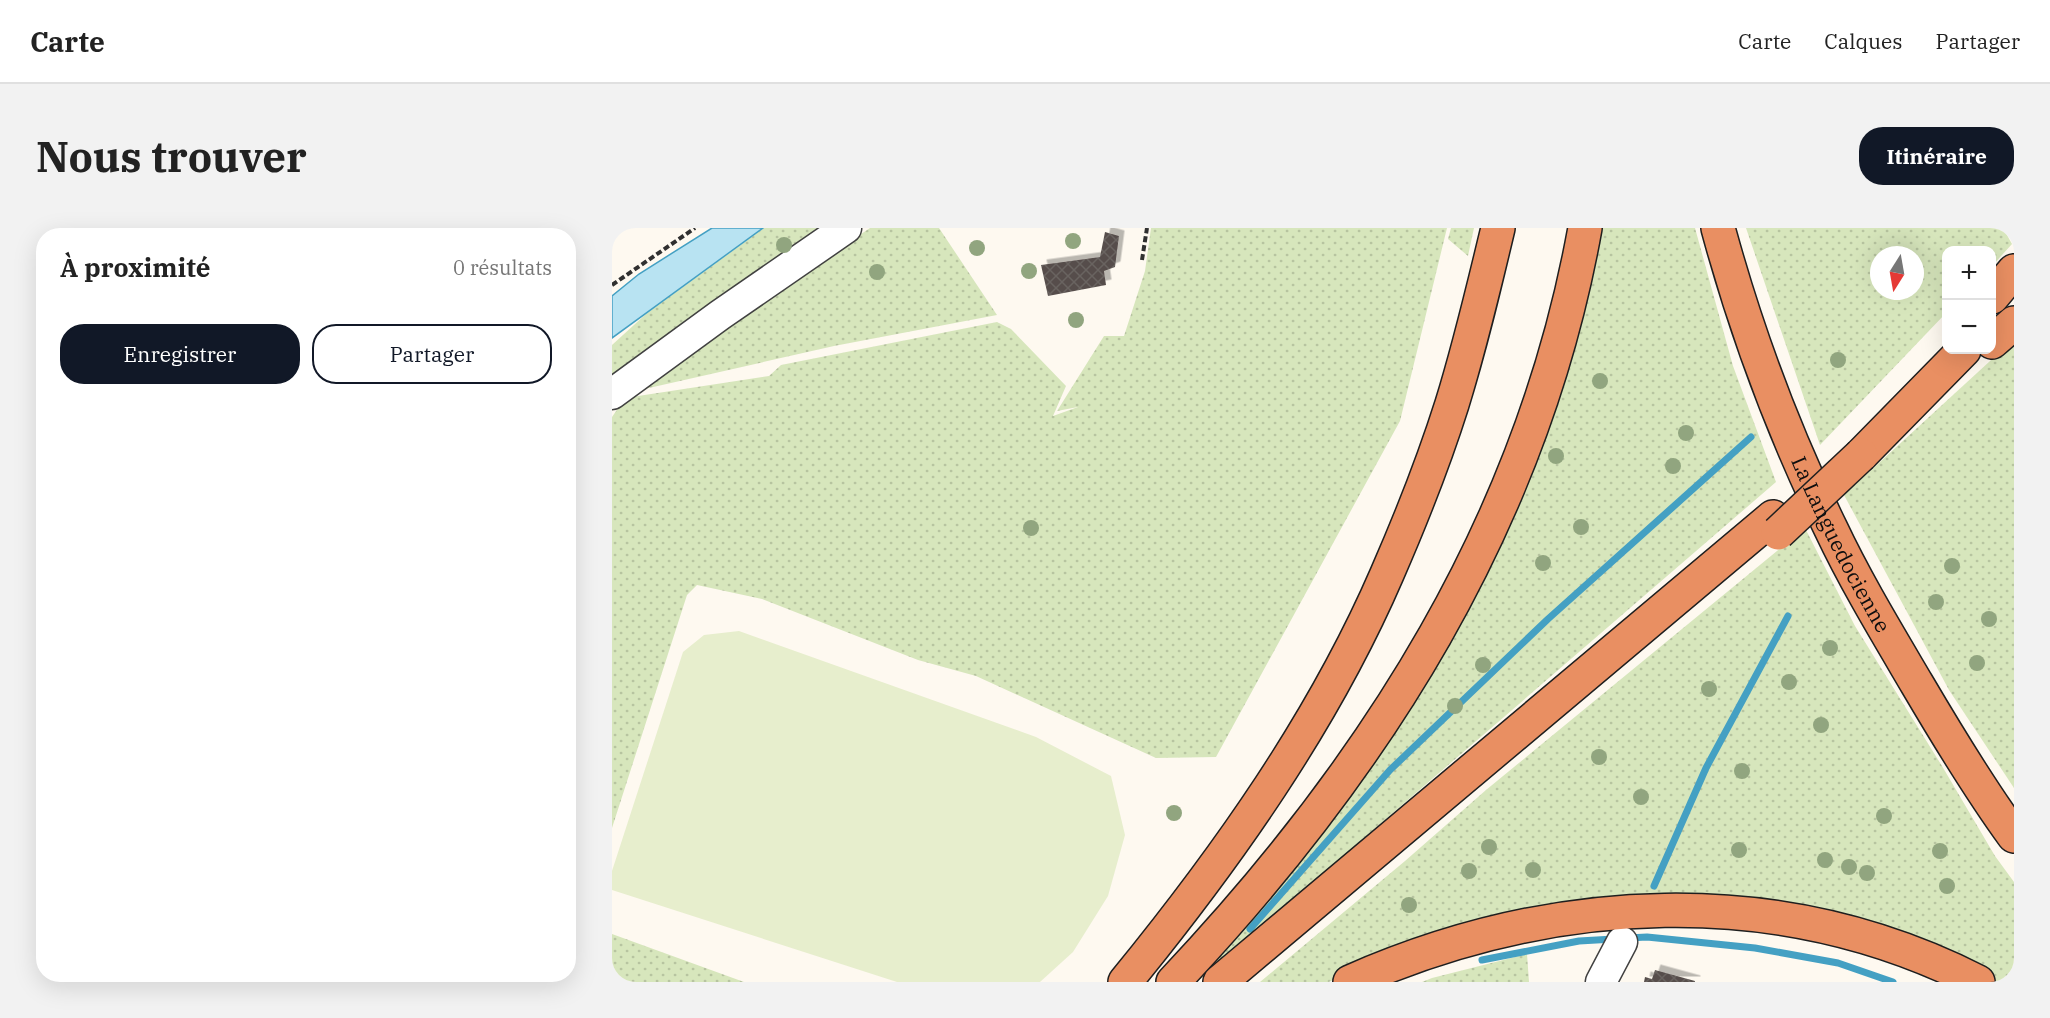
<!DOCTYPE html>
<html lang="fr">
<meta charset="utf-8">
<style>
:root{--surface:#fff;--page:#f2f2f2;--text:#222;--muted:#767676;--line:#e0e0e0;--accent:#111827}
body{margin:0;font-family:"IBM Plex Serif",serif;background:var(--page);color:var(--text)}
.controls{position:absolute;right:18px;top:18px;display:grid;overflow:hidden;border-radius:12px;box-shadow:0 6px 24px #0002}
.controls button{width:54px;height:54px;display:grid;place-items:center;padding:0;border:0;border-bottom:2px solid var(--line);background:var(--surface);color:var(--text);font:30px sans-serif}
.compass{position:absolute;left:1258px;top:18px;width:54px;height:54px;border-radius:50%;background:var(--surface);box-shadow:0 6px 24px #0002;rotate:191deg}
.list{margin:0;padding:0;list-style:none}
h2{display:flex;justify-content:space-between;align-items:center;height:78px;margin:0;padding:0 24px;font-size:26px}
h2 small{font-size:20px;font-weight:400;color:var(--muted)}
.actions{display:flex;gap:12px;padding:18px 24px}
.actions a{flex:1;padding:14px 0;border:2px solid var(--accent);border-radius:24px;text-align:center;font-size:21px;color:var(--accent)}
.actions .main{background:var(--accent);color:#fff}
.map{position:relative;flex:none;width:1402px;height:754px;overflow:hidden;border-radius:24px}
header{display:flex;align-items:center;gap:36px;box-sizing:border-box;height:84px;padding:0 30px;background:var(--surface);border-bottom:2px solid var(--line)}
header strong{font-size:28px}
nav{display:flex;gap:33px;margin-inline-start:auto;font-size:21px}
.intro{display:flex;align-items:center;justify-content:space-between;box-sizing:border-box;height:144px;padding:0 36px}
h1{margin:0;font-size:42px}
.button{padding:15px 27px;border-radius:24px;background:var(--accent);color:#fff;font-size:21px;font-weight:700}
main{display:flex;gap:36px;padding:0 36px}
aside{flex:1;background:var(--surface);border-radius:24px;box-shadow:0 6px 24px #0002}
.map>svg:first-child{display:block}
.grass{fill:url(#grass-dots);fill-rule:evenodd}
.pitch{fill:#e7eecd}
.water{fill:#b8e3f2;stroke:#44a0c3;stroke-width:1.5}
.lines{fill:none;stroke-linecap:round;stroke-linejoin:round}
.stream{stroke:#44a0c3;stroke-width:7}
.building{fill:url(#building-cross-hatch);filter:url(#shadow)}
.minor-casing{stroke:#414141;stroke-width:33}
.highway-casing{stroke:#1f1f1f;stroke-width:36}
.path{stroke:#303030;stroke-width:4;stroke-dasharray:6 3;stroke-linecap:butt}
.minor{stroke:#fff;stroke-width:30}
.highway{stroke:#e98f62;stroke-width:33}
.highway-bridge-casing{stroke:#1f1f1f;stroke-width:36;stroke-linecap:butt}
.highway-bridge{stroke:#e98f62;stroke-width:33}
.tree{fill:#91a57f}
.labels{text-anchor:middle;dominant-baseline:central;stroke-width:6;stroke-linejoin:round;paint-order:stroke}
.street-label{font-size:21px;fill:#0e0e0e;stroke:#fff}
</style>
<header>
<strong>Carte</strong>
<nav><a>Carte</a><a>Calques</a><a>Partager</a></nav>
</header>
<div class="intro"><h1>Nous trouver</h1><a class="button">Itinéraire</a></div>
<main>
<aside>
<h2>À proximité<small>0 résultats</small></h2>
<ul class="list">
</ul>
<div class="actions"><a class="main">Enregistrer</a><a>Partager</a></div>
</aside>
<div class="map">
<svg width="1402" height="754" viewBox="0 0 1402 754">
<defs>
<pattern id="grass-dots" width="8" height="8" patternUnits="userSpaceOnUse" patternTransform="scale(1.5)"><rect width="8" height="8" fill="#d7e6bc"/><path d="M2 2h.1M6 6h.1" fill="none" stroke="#b7c4a0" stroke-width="1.8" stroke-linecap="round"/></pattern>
<pattern id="building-cross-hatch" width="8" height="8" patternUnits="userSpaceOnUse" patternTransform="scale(1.5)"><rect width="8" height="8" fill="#564e4b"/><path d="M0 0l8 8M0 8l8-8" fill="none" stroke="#696361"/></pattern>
<filter id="shadow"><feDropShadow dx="5.5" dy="-5.5" stdDeviation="0" flood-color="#0004"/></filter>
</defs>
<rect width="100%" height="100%" fill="#fef9f0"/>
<g class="grass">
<polygon points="152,0 222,0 0,159 0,117 34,86"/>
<polygon points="258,0 327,0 385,87 222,118 28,162 27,156"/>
<polygon points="539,0 835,0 788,193 604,529 544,530 364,448 306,432 150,371 85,357 75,367 0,600 0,189 13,170 157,148 169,137 385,94 399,101 454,158 441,188 466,179 445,183 492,108 512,108 533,43"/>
<polygon points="839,0 862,0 856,28 836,11"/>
<polygon points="983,0 1083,0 1121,138 1164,254 585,754 579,754 858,368"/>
<path d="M1134,0H1391L1400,16L1380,38V22H1334V85L1208,217ZM1267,27H1303V63H1267Z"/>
<polygon points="1402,111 1402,560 1337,462 1232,267"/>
<polygon points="1193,300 1243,398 1330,538 1383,628 1402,654 1402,754 1386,754 1337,727 1095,674 731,747 717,754 648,754 793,633 874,562"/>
<polygon points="0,706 132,754 0,754"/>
<polygon points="915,726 917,754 810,754 820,750"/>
</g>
<polygon class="pitch" points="127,403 424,509 499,548 513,607 496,668 461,724 428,754 285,754 0,662 0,643 71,424 92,407"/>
<polygon class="water" points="100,0 151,0 0,110 0,68 27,46"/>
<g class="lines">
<g class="stream">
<polyline points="1042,658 1094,540 1176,388"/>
<polyline points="638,701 778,542 936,391 1139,209"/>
<polyline points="1016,710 1035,709 1143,720 1226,735 1281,754"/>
<polyline points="870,732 967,713 1002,711"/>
</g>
</g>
<g class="building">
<polygon points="493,4 507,8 503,39 492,43 494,57 436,68 429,37 488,29"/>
<polygon points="1043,742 1083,753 1083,754 1032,754 1033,749 1040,751"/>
</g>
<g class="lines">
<g class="minor-casing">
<g id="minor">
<polyline points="0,166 108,87 234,0"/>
<polyline points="989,754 1010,714"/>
</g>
</g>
<g class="highway-casing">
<g id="highway">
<path id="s1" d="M1106,0C1134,103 1172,205 1219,301C1244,354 1275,405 1305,456C1335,507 1367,560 1402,608"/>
<polyline points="1380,69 1402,43"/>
<polyline points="1380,114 1402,95"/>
<polyline points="1249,227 1352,122"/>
<path d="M513,754C615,629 711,494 775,346C799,291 822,233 840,176C858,118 872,59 886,0"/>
<path d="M561,754C764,539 920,295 973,0"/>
<polyline points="608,754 1161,289"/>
<path d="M738,754C940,665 1166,652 1366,754"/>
</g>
</g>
<g class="path">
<polyline points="530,32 535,0"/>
<polyline points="0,57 83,0"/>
</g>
<use href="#minor" class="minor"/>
<use href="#highway" class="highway"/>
<g class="highway-bridge-casing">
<polyline id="highway-bridge" points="1166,305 1249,227"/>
</g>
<use href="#highway-bridge" class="highway-bridge"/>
</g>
<g class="tree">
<circle cx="461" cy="13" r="8"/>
<circle cx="172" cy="17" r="8"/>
<circle cx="365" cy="20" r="8"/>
<circle cx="417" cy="43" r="8"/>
<circle cx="265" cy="44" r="8"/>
<circle cx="464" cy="92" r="8"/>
<circle cx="1226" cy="132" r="8"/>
<circle cx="988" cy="153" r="8"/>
<circle cx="1074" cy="205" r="8"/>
<circle cx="944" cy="228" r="8"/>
<circle cx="1061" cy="238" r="8"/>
<circle cx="969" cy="299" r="8"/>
<circle cx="419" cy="300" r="8"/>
<circle cx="931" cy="335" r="8"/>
<circle cx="1340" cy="338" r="8"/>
<circle cx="1324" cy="374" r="8"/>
<circle cx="1377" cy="391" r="8"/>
<circle cx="1218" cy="420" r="8"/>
<circle cx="1365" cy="435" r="8"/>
<circle cx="871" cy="437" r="8"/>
<circle cx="1177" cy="454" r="8"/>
<circle cx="1097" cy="461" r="8"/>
<circle cx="843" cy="478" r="8"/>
<circle cx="1209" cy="497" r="8"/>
<circle cx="987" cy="529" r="8"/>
<circle cx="1130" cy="543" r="8"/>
<circle cx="1029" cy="569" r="8"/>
<circle cx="562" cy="585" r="8"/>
<circle cx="1272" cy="588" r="8"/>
<circle cx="877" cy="619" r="8"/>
<circle cx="1127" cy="622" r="8"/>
<circle cx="1328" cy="623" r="8"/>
<circle cx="1213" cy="632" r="8"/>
<circle cx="1237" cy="639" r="8"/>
<circle cx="921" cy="642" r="8"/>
<circle cx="857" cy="643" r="8"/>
<circle cx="1255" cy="645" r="8"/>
<circle cx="1335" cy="658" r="8"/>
<circle cx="797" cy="677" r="8"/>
</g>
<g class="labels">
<g class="street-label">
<text stroke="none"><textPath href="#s1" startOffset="340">La Languedocienne</textPath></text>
</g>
</g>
</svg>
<div class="controls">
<button>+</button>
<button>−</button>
</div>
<svg class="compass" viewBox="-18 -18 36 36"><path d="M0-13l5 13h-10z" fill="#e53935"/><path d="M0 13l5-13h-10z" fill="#767676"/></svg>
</div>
</main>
